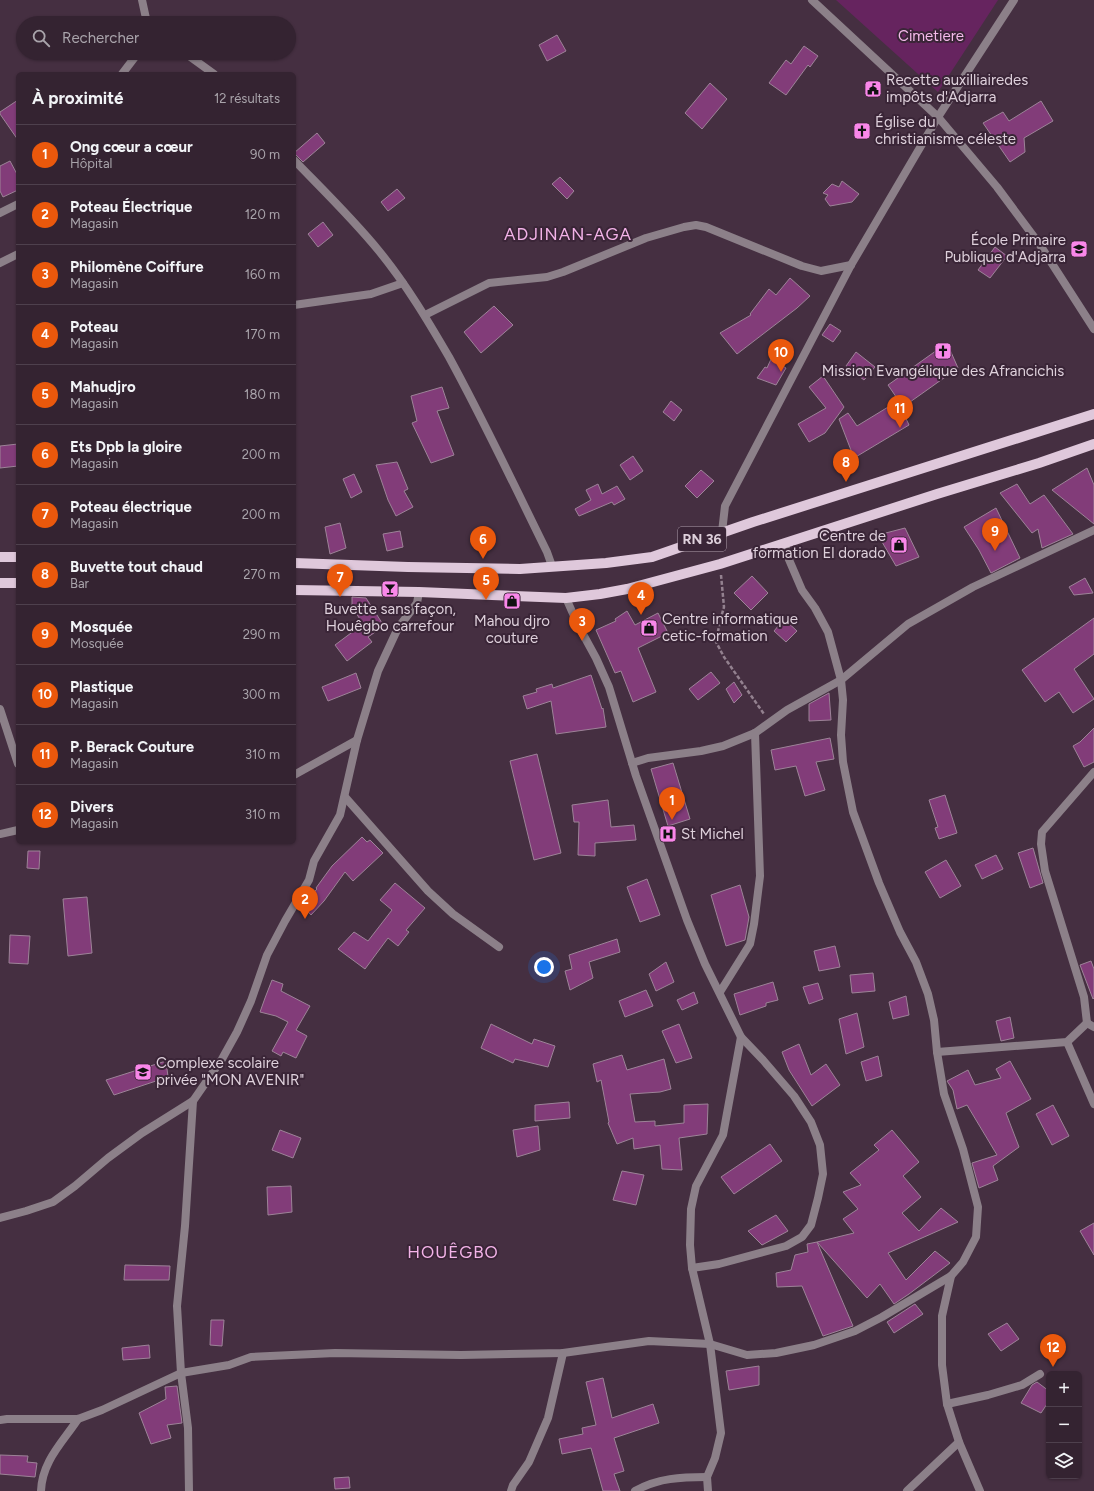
<!DOCTYPE html>
<html lang="fr">
<meta charset="utf-8">
<style>
:root{--surface:#342331;--page:#3f2f3d;--text:#f1f3f6;--muted:#a9a4ab;--line:#4e404d;--accent:#ea580c}
body{margin:0;font-family:Figtree,sans-serif;background:var(--page);color:var(--text)}
.controls{position:absolute;right:12px;bottom:12px;display:grid;overflow:hidden;border-radius:6px;box-shadow:0 1px 3px #0004}
.controls button{width:36px;height:36px;display:grid;place-items:center;padding:0;border:0;border-bottom:1px solid var(--line);background:var(--surface);color:var(--text);font:20px sans-serif}
.you{position:absolute;left:544px;top:967px;width:14px;height:14px;margin:-10px;border:3px solid #fff;border-radius:50%;background:#1a73e8;box-shadow:0 0 0 6px #1a73e833}
.badge{display:grid;place-items:center;width:26px;height:26px;border-radius:50%;background:var(--accent);color:#fff;font-size:13px;font-weight:700}
.pin{position:absolute;translate:-50% -33px;filter:drop-shadow(0 1px 2px #0008)}
.pin::after{content:'';position:absolute;top:21px;width:14px;height:12px;background:inherit;clip-path:polygon(0 0,100% 0,50% 100%)}
.list{margin:0;padding:0;list-style:none}
h2{display:flex;justify-content:space-between;align-items:center;height:52px;margin:0;padding:0 16px;font-size:17px}
h2 small{font-size:13px;font-weight:400;color:var(--muted)}
.list li{display:grid;grid-template-columns:26px 1fr auto;gap:12px;align-items:center;box-sizing:border-box;height:60px;padding:0 16px;border-top:1px solid var(--line)}
.list b{display:block;font-size:15px;white-space:nowrap}
.list p{margin:0;font-size:13px;white-space:nowrap;color:var(--muted)}
.list em{font-size:13px;font-style:normal;color:var(--muted)}
.icon{flex:none;width:22px;height:22px;fill:none;stroke:currentColor;stroke-width:2;stroke-linecap:round;stroke-linejoin:round}
.map{position:relative;flex:none;width:1094px;height:1491px;overflow:hidden}
.search{position:absolute;background:var(--surface);box-shadow:0 1px 3px #0004;left:16px;top:16px;width:280px;height:44px;display:flex;align-items:center;gap:10px;box-sizing:border-box;padding:0 14px;border-radius:22px;color:var(--muted);font-size:15px}
.panel{position:absolute;background:var(--surface);box-shadow:0 1px 3px #0004;left:16px;top:72px;width:280px;height:772px;border-radius:6px}
.map>svg:first-child{display:block}
.green{fill:#66245f}
.building{fill:#823c79;stroke:#9d8398}
.lines{fill:none;stroke-linecap:round;stroke-linejoin:round}
.path{stroke:#93818f;stroke-width:2.5;stroke-dasharray:4 2;stroke-linecap:butt}
.minor{stroke:#8c8089;stroke-width:8}
.primary{stroke:#dfc8db;stroke-width:10}
.labels{text-anchor:middle;dominant-baseline:central;stroke-width:4;stroke-linejoin:round;paint-order:stroke}
.shield{fill:#3a2537;stroke:#ad9daa;stroke-width:1}
.shield-label{font-size:14px;font-weight:bold;fill:#ded0db}
.park-label{font-size:15px;fill:#f5baeb;stroke:#3a2537}
.poi-label{font-size:15px;fill:#ded0db;stroke:#3a2537;text-anchor:start}
.quarter-label{font-size:17px;letter-spacing:1px;fill:#f3b3e8;stroke:#3a2537}
</style>
<div class="map">
<svg width="1094" height="1491" viewBox="0 0 1094 1491">
<rect width="100%" height="100%" fill="#452f41"/>
<polygon class="green" points="836,0 998,0 938,92"/>
<g class="building">
<polygon points="557,35 566,51 547,61 539,45"/>
<polygon points="804,46 818,56 810,67 808,65 786,95 769,83 786,60 791,64"/>
<polygon points="710,83 727,99 702,129 685,113"/>
<polygon points="18,100 18,140 0,114 0,112"/>
<polygon points="1041,101 1053,121 1024,138 1025,152 1010,162 983,123 1003,112 1009,121"/>
<polygon points="317,133 325,143 303,162 294,153"/>
<polygon points="10,161 18,176 18,190 3,197 0,191 0,166"/>
<polygon points="560,177 574,191 567,199 552,184"/>
<polygon points="842,181 859,194 852,202 830,206 825,199 828,195 823,193 832,184 839,187"/>
<polygon points="397,189 405,198 388,211 381,202"/>
<polygon points="323,222 333,235 318,247 308,234"/>
<polygon points="995,247 1007,256 990,278 978,270"/>
<polygon points="790,278 810,296 797,308 737,354 720,333 751,315 750,314 769,289 776,295"/>
<polygon points="494,306 513,325 481,353 464,332"/>
<polygon points="830,324 841,331 833,342 822,335"/>
<polygon points="947,343 958,368 903,407 888,385"/>
<polygon points="856,352 875,367 864,380 846,366"/>
<polygon points="771,359 786,368 776,385 757,378 765,367 767,368"/>
<polygon points="823,376 844,407 825,433 809,442 798,424 826,408 809,387"/>
<polygon points="442,387 449,408 437,411 454,455 431,463 412,423 417,421 411,396"/>
<polygon points="671,401 682,410 674,421 663,412"/>
<polygon points="898,401 909,425 854,458 839,419 848,413 857,426"/>
<polygon points="18,444 18,466 0,468 0,446"/>
<polygon points="633,456 643,471 630,480 620,465"/>
<polygon points="397,462 408,489 404,491 413,507 396,516 388,500 376,465"/>
<polygon points="1087,468 1094,485 1094,524 1052,490"/>
<polygon points="701,470 714,481 697,498 685,486"/>
<polygon points="354,474 362,492 351,498 343,479"/>
<polygon points="598,484 602,494 617,486 625,499 614,505 612,502 579,516 575,509 591,500 586,490"/>
<polygon points="1017,484 1030,504 1044,495 1073,534 1042,548 1038,529 1032,533 1000,493"/>
<polygon points="996,508 1020,558 991,573 979,550 964,527"/>
<polygon points="340,523 346,548 330,554 325,527"/>
<polygon points="905,528 919,557 896,566 878,535"/>
<polygon points="400,531 403,547 387,551 383,534"/>
<polygon points="752,576 768,593 751,610 734,593"/>
<polygon points="1085,578 1093,593 1074,595 1069,587"/>
<polygon points="352,597 366,598 384,626 368,637 372,642 347,661 335,645 363,624 351,605 352,604"/>
<polygon points="627,611 635,625 658,613 668,633 638,648 656,692 633,702 621,671 615,673 596,630 616,621 615,619"/>
<polygon points="1094,618 1094,654 1074,669 1094,699 1073,713 1059,692 1045,702 1022,670"/>
<polygon points="784,619 797,631 786,642 774,631"/>
<polygon points="711,672 720,683 698,700 689,689"/>
<polygon points="356,673 361,688 328,701 322,687"/>
<polygon points="591,675 602,709 603,708 606,727 556,734 551,701 527,709 523,696 537,692 536,689 552,684 553,688"/>
<polygon points="734,682 742,695 734,703 726,689"/>
<polygon points="829,693 831,720 809,721 809,704"/>
<polygon points="1094,728 1094,762 1084,767 1073,746 1080,742"/>
<polygon points="830,738 834,759 816,762 825,790 805,796 796,766 775,770 771,750"/>
<polygon points="537,754 561,853 534,860 510,761"/>
<polygon points="673,763 690,819 668,826 651,769"/>
<polygon points="945,795 957,833 939,839 935,828 938,827 929,800"/>
<polygon points="608,800 611,827 634,825 636,840 595,843 595,856 578,855 579,822 574,822 572,805"/>
<polygon points="362,837 367,842 370,840 383,853 353,881 345,872 324,901 311,915 302,905 317,889 316,888 332,866"/>
<polygon points="1033,848 1043,883 1030,888 1018,853"/>
<polygon points="28,851 40,851 39,869 27,868"/>
<polygon points="996,855 1003,869 982,879 975,865"/>
<polygon points="946,860 961,886 940,898 925,872"/>
<polygon points="647,879 660,915 640,922 627,887"/>
<polygon points="395,883 425,908 406,930 409,932 398,946 388,938 365,969 338,949 354,932 368,941 392,910 380,900"/>
<polygon points="740,885 749,917 745,940 726,946 711,895"/>
<polygon points="87,897 92,953 68,956 63,899"/>
<polygon points="10,935 30,936 28,964 9,963"/>
<polygon points="617,939 620,952 589,962 593,978 570,990 565,971 572,969 569,955"/>
<polygon points="835,946 840,967 819,971 814,951"/>
<polygon points="1091,961 1094,969 1094,998 1093,999 1080,965"/>
<polygon points="666,962 674,982 656,991 649,974"/>
<polygon points="873,973 875,991 852,993 850,975"/>
<polygon points="272,980 283,984 281,991 310,1006 296,1030 307,1036 296,1058 283,1052 281,1056 272,1051 288,1022 276,1016 260,1012 265,998"/>
<polygon points="773,982 778,1000 766,1003 766,1006 740,1015 734,994"/>
<polygon points="818,983 823,999 809,1004 803,987"/>
<polygon points="646,990 653,1006 625,1017 619,1001"/>
<polygon points="694,992 698,1003 682,1010 677,1000"/>
<polygon points="906,996 909,1015 893,1019 889,1002"/>
<polygon points="857,1013 864,1047 846,1054 839,1019"/>
<polygon points="1010,1017 1014,1038 1001,1041 996,1021"/>
<polygon points="491,1024 532,1044 534,1039 555,1046 548,1067 515,1059 513,1063 481,1048"/>
<polygon points="679,1024 692,1058 676,1063 662,1031"/>
<polygon points="799,1044 811,1075 826,1064 840,1085 812,1106 789,1070 782,1052"/>
<polygon points="622,1055 627,1070 664,1059 671,1089 660,1092 630,1094 635,1122 655,1121 655,1126 684,1123 684,1105 708,1104 707,1134 679,1138 682,1170 662,1169 660,1145 634,1149 633,1138 617,1144 608,1123 609,1122 601,1080 597,1082 593,1064"/>
<polygon points="878,1056 882,1076 866,1081 861,1062"/>
<polygon points="166,1061 168,1077 114,1095 106,1080"/>
<polygon points="1010,1061 1031,1099 1006,1113 1019,1147 993,1166 998,1180 979,1188 972,1163 997,1155 967,1105 957,1109 953,1090 947,1081 968,1070 975,1085 1001,1078 996,1069"/>
<polygon points="569,1102 570,1118 535,1121 535,1105"/>
<polygon points="1053,1105 1069,1136 1052,1145 1036,1114"/>
<polygon points="538,1126 540,1150 517,1157 513,1130"/>
<polygon points="280,1130 301,1138 293,1158 272,1150"/>
<polygon points="892,1130 919,1162 903,1176 921,1197 902,1213 919,1231 941,1208 958,1222 888,1253 906,1280 935,1251 950,1263 909,1294 894,1304 880,1284 867,1298 817,1242 854,1233 843,1219 858,1209 843,1192 861,1185 850,1173 879,1150 874,1145"/>
<polygon points="770,1144 782,1161 734,1194 721,1177"/>
<polygon points="622,1171 644,1175 636,1205 613,1200"/>
<polygon points="291,1186 292,1212 268,1215 267,1187"/>
<polygon points="776,1215 788,1231 762,1245 748,1231"/>
<polygon points="1094,1223 1094,1255 1080,1231"/>
<polygon points="817,1242 853,1326 823,1336 802,1286 777,1287 776,1273 791,1270 795,1255 808,1252 807,1244"/>
<polygon points="125,1265 170,1266 169,1280 124,1280"/>
<polygon points="915,1304 923,1314 894,1333 887,1322"/>
<polygon points="211,1320 224,1320 222,1346 210,1345"/>
<polygon points="1007,1323 1019,1339 1001,1351 988,1334"/>
<polygon points="149,1345 150,1358 123,1360 122,1348"/>
<polygon points="759,1366 759,1385 729,1390 726,1371"/>
<polygon points="603,1378 612,1418 653,1404 659,1423 614,1438 624,1471 614,1474 620,1491 603,1491 591,1448 562,1454 559,1439 583,1434 582,1428 596,1425 586,1382"/>
<polygon points="1037,1382 1049,1391 1049,1401 1041,1413 1021,1403 1032,1385"/>
<polygon points="177,1386 182,1423 167,1425 171,1438 151,1444 139,1413 166,1399 165,1387"/>
<polygon points="0,1455 28,1456 27,1462 37,1463 35,1477 0,1474"/>
<polygon points="349,1477 350,1488 335,1489 334,1478"/>
</g>
<g class="lines">
<polyline class="path" points="721,575 724,607 720,621 716,642 724,657 764,714"/>
<g class="minor">
<polyline points="142,0 147,23"/>
<polyline points="812,0 938,117 997,187 1040,245 1094,329"/>
<polyline points="185,53 214,74"/>
<polyline points="122,74 138,53"/>
<path d="M294,160C323,190 353,219 379,251C406,284 428,321 449,357C484,421 515,487 547,552L552,566"/>
<polyline points="0,213 18,204"/>
<polyline points="0,263 18,254"/>
<polyline points="294,305 371,294 403,283"/>
<polyline points="425,315 489,283 547,277 563,272 646,238 684,227 696,225 706,227 802,266 821,271 851,265"/>
<polyline points="722,532 725,506 851,265 938,117 1014,0"/>
<polyline points="566,598 578,625 596,658 609,687 636,776 687,920 705,964 741,1037 723,1135 696,1186 691,1209 690,1245 692,1268 710,1344 721,1433 715,1458 707,1477 708,1491"/>
<polyline points="0,709 18,764"/>
<polyline points="632,763 648,758 701,751 723,746 755,733 787,710 841,680 908,624 973,587 1094,530"/>
<polyline points="294,775 357,740"/>
<polyline points="345,797 428,891 453,914 499,947"/>
<polyline points="0,834 18,830"/>
<polyline points="720,992 750,944 754,924 760,876 755,733"/>
<polyline points="1087,1023 1084,997 1045,871 1041,844 1042,832 1094,772"/>
<polyline points="1087,1023 1094,1027"/>
<polyline points="1067,1042 1094,1104"/>
<polyline points="937,1052 1067,1042 1087,1023"/>
<polyline points="0,1218 26,1211 53,1202 75,1186 108,1158 142,1133 193,1101 222,1059 237,1032 251,1001 267,955 285,921 309,880 314,861 340,815 357,740 378,671 398,628 417,603 419,592"/>
<polyline points="692,1268 719,1264 786,1246 802,1237 811,1225 818,1198 823,1174 820,1145 811,1122 794,1096 763,1060 741,1037"/>
<polyline points="951,1276 942,1316 942,1365 947,1404 959,1442 980,1491"/>
<polyline points="947,1404 988,1395 1022,1385 1040,1374"/>
<polyline points="0,1420 7,1419 78,1419 102,1410 181,1373 229,1365 251,1357 335,1353 461,1355 563,1353 649,1341 710,1344 747,1355 776,1353 814,1345 855,1331 882,1317 951,1276 963,1262 976,1237 978,1207 963,1149 944,1094 937,1052 934,1020 928,994 916,962 900,932 879,883 853,812 843,762 841,735 843,700 841,680 828,632 815,608 802,590 787,555 785,544"/>
<path d="M41,1491C42,1461 63,1442 78,1419"/>
<polyline points="189,1491 188,1428 181,1373 177,1306 185,1226 193,1101"/>
<polyline points="511,1491 513,1485 529,1462 548,1418 563,1353"/>
<path d="M635,1491C657,1478 682,1477 707,1477"/>
<polyline points="907,1491 959,1442"/>
</g>
<g class="primary">
<polyline points="0,557 18,557"/>
<polyline points="294,563 408,567 520,569 606,563 652,557 753,522 1094,414"/>
<polyline points="0,583 18,583"/>
<polyline points="294,590 419,592 566,598 600,594 627,589 720,564 937,494 1039,463 1094,444"/>
</g>
</g>
<defs>
<g id="civic-square" transform="scale(0.9)"><rect x="-9" y="-9" width="18" height="18" rx="4" fill="#f987e9" stroke="#3a2537"/><path d="M-.6-6.5H3V-4.5H.6V-3L4-1V1h2V6H-6V1h2V-1L-.6-3ZM-1.2 2.5V6h2.4V2.5Z" fill="#111"/></g>
<g id="church-square" transform="scale(0.9)"><rect x="-9" y="-9" width="18" height="18" rx="4" fill="#f987e9" stroke="#3a2537"/><path d="M-1.2-6h2.4v3.5h3.3v2.4h-3.3V6h-2.4V-.1h-3.3v-2.4h3.3Z" fill="#111"/></g>
<g id="school-square" transform="scale(0.9)"><rect x="-9" y="-9" width="18" height="18" rx="4" fill="#f987e9" stroke="#3a2537"/><path d="M0-5L7-2L0 1L-7-2ZM-4 1L0 2.5L4 1V4Q0 6-4 4Z" fill="#111"/></g>
<g id="shop-square" transform="scale(0.9)"><rect x="-9" y="-9" width="18" height="18" rx="4" fill="#f987e9" stroke="#3a2537"/><path d="M-5-2.5h2.3a2.7 3.5 0 0 1 5.4 0H5L5.5 6h-11ZM-1.5-2.5h3a1.5 2.3 0 0 0-3 0Z" fill="#111"/></g>
<g id="bar-square" transform="scale(0.9)"><rect x="-9" y="-9" width="18" height="18" rx="4" fill="#f987e9" stroke="#3a2537"/><path d="M-6-5H6L.8 .8V4.5H3.5V6h-7V4.5H-.8V.8Z" fill="#111"/></g>
<g id="hospital-square" transform="scale(0.9)"><rect x="-9" y="-9" width="18" height="18" rx="4" fill="#f987e9" stroke="#3a2537"/><path d="M-5-5h3v3.5h4V-5h3V5h-3V1.5h-4V5h-3Z" fill="#111"/></g>
</defs>
<g fill-rule="evenodd">
<use href="#civic-square" x="873" y="89"/>
<use href="#church-square" x="862" y="131"/>
<use href="#school-square" x="1079" y="249"/>
<use href="#church-square" x="943" y="351"/>
<use href="#shop-square" x="899" y="545"/>
<use href="#bar-square" x="390" y="589"/>
<use href="#shop-square" x="512" y="601"/>
<use href="#shop-square" x="649" y="628"/>
<use href="#hospital-square" x="668" y="834"/>
<use href="#school-square" x="143" y="1072"/>
</g>
<g class="labels">
<rect class="shield" x="678" y="527" width="48" height="24" rx="3"/>
<g class="shield-label">
<text x="702" y="539">RN 36</text>
</g>
<g class="park-label">
<text x="931" y="36">Cimetiere</text>
</g>
<g class="poi-label">
<text x="886" y="80">Recette auxilliairedes<tspan x="886" dy="17">impôts d'Adjarra</tspan></text>
<text x="875" y="122">Église du<tspan x="875" dy="17">christianisme céleste</tspan></text>
<text x="1066" y="240" text-anchor="end">École Primaire<tspan x="1066" dy="17">Publique d'Adjarra</tspan></text>
<text x="943" y="371" text-anchor="middle">Mission Evangélique des Afrancichis</text>
<text x="886" y="536" text-anchor="end">Centre de<tspan x="886" dy="17">formation El dorado</tspan></text>
<text x="390" y="609" text-anchor="middle">Buvette sans façon,<tspan x="390" dy="17">Houêgbo carrefour</tspan></text>
<text x="662" y="619">Centre informatique<tspan x="662" dy="17">cetic-formation</tspan></text>
<text x="512" y="621" text-anchor="middle">Mahou djro<tspan x="512" dy="17">couture</tspan></text>
<text x="681" y="834">St Michel</text>
<text x="156" y="1063">Complexe scolaire<tspan x="156" dy="17">privée "MON AVENIR"</tspan></text>
</g>
<g class="quarter-label">
<text x="568" y="234">ADJINAN-AGA</text>
<text x="453" y="1252">HOUÊGBO</text>
</g>
</g>
</svg>
<div class="controls">
<button>+</button>
<button>−</button>
<button><svg class="icon" aria-label="layers" viewBox="0 0 24 24"><path d="M12 4l9 5-9 5-9-5zM3 14l9 5 9-5"/></svg></button>
</div>
<div class="you"></div>
<div class="pin badge" style="left:672px;top:820px">1</div>
<div class="pin badge" style="left:305px;top:919px">2</div>
<div class="pin badge" style="left:582px;top:641px">3</div>
<div class="pin badge" style="left:641px;top:615px">4</div>
<div class="pin badge" style="left:486px;top:600px">5</div>
<div class="pin badge" style="left:483px;top:559px">6</div>
<div class="pin badge" style="left:340px;top:597px">7</div>
<div class="pin badge" style="left:846px;top:482px">8</div>
<div class="pin badge" style="left:995px;top:551px">9</div>
<div class="pin badge" style="left:781px;top:372px">10</div>
<div class="pin badge" style="left:900px;top:428px">11</div>
<div class="pin badge" style="left:1053px;top:1367px">12</div>
<div class="search"><svg class="icon" aria-label="search" viewBox="0 0 24 24"><circle cx="10" cy="10" r="6"/><path d="M15 15l6 6"/></svg>Rechercher</div>
<section class="panel">
<h2>À proximité<small>12 résultats</small></h2>
<ul class="list">
<li><span class="badge">1</span><div><b>Ong cœur a cœur</b><p>Hôpital</p></div><em>90 m</em></li>
<li><span class="badge">2</span><div><b>Poteau Électrique</b><p>Magasin</p></div><em>120 m</em></li>
<li><span class="badge">3</span><div><b>Philomène Coiffure</b><p>Magasin</p></div><em>160 m</em></li>
<li><span class="badge">4</span><div><b>Poteau</b><p>Magasin</p></div><em>170 m</em></li>
<li><span class="badge">5</span><div><b>Mahudjro</b><p>Magasin</p></div><em>180 m</em></li>
<li><span class="badge">6</span><div><b>Ets Dpb la gloire</b><p>Magasin</p></div><em>200 m</em></li>
<li><span class="badge">7</span><div><b>Poteau électrique</b><p>Magasin</p></div><em>200 m</em></li>
<li><span class="badge">8</span><div><b>Buvette tout chaud</b><p>Bar</p></div><em>270 m</em></li>
<li><span class="badge">9</span><div><b>Mosquée</b><p>Mosquée</p></div><em>290 m</em></li>
<li><span class="badge">10</span><div><b>Plastique</b><p>Magasin</p></div><em>300 m</em></li>
<li><span class="badge">11</span><div><b>P. Berack Couture</b><p>Magasin</p></div><em>310 m</em></li>
<li><span class="badge">12</span><div><b>Divers</b><p>Magasin</p></div><em>310 m</em></li>
</ul>
</section>
</div>
